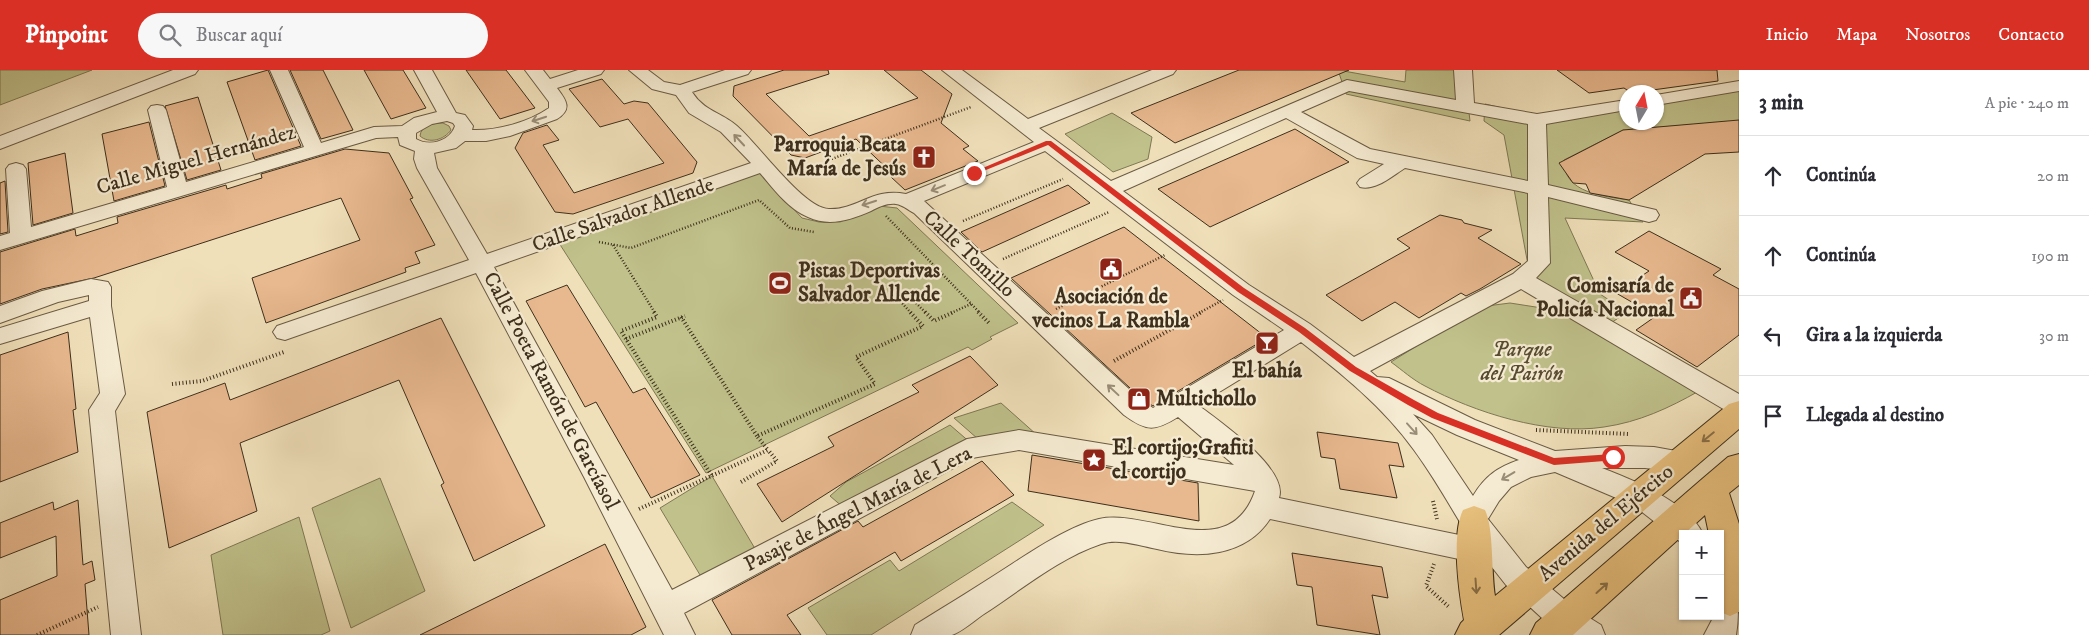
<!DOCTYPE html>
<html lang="es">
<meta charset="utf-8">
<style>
:root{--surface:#fff;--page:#f7f7f7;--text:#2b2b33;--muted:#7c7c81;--line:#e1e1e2;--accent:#d93025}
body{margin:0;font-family:"IM FELL DW Pica",serif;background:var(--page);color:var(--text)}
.controls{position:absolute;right:15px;bottom:15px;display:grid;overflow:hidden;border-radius:0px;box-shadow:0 1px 4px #0004}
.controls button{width:45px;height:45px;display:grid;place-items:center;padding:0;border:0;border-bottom:1px solid var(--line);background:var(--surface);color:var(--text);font:25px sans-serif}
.compass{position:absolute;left:1619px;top:15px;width:45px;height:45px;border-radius:50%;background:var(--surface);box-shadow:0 1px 4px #0004;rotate:10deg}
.stop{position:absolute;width:15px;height:15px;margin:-11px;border:4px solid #d93025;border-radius:50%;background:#fff}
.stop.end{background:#d93025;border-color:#fff;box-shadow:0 1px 5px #0008}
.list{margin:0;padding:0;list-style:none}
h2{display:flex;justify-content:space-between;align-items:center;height:65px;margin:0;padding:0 20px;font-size:21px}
h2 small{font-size:16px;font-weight:400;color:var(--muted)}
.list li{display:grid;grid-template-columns:32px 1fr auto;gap:15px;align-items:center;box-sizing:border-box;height:80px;padding:0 20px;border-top:1px solid var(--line)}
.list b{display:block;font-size:19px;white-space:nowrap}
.list em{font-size:16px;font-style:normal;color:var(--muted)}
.icon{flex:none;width:28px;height:28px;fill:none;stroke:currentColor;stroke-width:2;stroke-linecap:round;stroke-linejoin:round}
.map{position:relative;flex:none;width:1739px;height:565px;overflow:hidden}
header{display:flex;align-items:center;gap:30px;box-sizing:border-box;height:70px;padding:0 25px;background:var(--accent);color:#fff}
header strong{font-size:24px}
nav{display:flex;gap:28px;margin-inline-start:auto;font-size:18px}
.search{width:350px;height:45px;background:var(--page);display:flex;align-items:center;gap:12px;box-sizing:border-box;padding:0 18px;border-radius:28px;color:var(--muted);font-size:19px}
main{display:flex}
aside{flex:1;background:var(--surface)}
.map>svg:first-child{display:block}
.green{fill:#c0c18b;stroke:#7e7854}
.building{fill:#e8b88e;stroke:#3d2f1c}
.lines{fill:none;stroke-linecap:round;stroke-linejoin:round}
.minor-casing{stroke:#6a5b44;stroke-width:2}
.major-casing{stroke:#3d2f1c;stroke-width:2}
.path-far1{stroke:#3d2f1c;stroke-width:2.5;stroke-dasharray:1 2;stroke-linecap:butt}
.path{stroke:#3d2f1c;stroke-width:4;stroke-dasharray:1 2.5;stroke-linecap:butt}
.minor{fill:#f5ebd2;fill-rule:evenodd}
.major{fill:#e8c07d;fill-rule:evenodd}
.oneway{stroke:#998d77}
.oneway2{stroke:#8a7048}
.route{fill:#d93025}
.labels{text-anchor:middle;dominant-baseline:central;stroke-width:4.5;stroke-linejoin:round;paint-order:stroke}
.poi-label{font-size:21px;font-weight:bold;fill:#3d2f1c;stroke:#f5ebd2;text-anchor:start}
.street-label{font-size:21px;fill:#3d2f1c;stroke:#f5ebd2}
.park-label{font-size:21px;font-style:italic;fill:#574c32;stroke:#f5ebd2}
</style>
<header>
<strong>Pinpoint</strong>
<div class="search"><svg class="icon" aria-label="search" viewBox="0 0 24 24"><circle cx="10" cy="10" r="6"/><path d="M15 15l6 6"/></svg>Buscar aquí</div>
<nav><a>Inicio</a><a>Mapa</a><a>Nosotros</a><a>Contacto</a></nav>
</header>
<main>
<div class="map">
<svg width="1739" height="565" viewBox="0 0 1739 565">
<rect width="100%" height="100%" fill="#f0e0ba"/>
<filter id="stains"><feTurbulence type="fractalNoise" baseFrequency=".004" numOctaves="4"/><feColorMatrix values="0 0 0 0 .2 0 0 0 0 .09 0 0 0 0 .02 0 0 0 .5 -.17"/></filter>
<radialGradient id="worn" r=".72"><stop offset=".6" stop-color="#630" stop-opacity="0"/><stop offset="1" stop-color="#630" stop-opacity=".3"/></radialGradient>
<g class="green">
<polygon points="0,0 92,0 0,35"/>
<polygon points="1338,0 1405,12 1406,0 1464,0 1470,51 1346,24"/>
<path d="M1739,13V51L1623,60L1564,90C1563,124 1605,126 1629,130L1643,152L1565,148L1600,224L1627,242L1611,253L1535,207L1528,195L1504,65L1484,51L1485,34L1537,46L1626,32V52H1656L1657,27Z"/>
<polygon points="1112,43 1152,67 1148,89 1113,102 1065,64"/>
<path d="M443,53L449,56L451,60C444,70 429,74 420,66C421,55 433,53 443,53Z"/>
<polygon points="758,101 802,148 819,152 840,152 879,136 897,138 1018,253 990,267 992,269 972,280 968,277 706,403 559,173"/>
<path d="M1510,233L1542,238L1571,247L1699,321C1669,338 1639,352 1604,357C1547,366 1474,342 1425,316C1413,310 1402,300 1391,292L1479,237Z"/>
<polygon points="1001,333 1037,365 986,376 954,348"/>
<polygon points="950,355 972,374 844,438 830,426 846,412"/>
<polygon points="712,406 757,482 703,510 660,438"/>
<polygon points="380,408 425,521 351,558 312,438"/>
<polygon points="1012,432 1044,455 871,565 827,565 808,538 890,490 899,501"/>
<polygon points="299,447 330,561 321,565 223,565 211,485"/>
</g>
<g class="building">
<polygon points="268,0 301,76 255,90 227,12"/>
<polygon points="290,0 323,0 353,60 321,69"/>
<polygon points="364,0 403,0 426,38 391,49"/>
<polygon points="466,0 506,0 535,38 500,49"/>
<polygon points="784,0 828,0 829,4 766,24 809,66 918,28 884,0 921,0 952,24 941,53 969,76 963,79 978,91 905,120 891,107 895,106 856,69 805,88 791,85 733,26 734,16"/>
<polygon points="1239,0 1349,0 1175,73 1131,43"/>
<polygon points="1557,0 1717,0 1718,11 1638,22 1630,22 1624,18 1589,23"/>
<polygon points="602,9 624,34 634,31 648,33 697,92 693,103 573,144 555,142 515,78 523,63 547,55 559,70 543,75 574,123 664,93 628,49 600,57 569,19"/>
<polygon points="198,27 221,100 187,110 165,36"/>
<polygon points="1739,50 1739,82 1705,84 1629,130 1590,123 1586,114 1573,113 1559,93 1623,60"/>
<polygon points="149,52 165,116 114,131 102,64"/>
<polygon points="1295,59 1349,92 1210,157 1158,119"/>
<polygon points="345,79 389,83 413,128 410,129 435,175 415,182 420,193 405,198 406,202 266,253 252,208 360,170 341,128 94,208 42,219 0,234 0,182 75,159 76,166 118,153 117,147 226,115 227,119 262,108 261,104"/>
<polygon points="65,83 73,143 33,155 28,93"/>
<polygon points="5,111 8,162 0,164 0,113"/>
<polygon points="1068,115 1090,133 982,182 961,162"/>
<polygon points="1440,145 1462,150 1464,153 1492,160 1478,168 1521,194 1480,219 1466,226 1461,223 1419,248 1395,232 1362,251 1326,225 1410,178 1397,169"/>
<polygon points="1124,157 1267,268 1153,336 1143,330 1011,208"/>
<polygon points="1649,161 1721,199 1713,205 1739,219 1739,265 1697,297 1636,260 1656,246 1616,223 1649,201 1615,182"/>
<polygon points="567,215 633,323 645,318 700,405 651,428 596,332 585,337 526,231"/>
<polygon points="441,248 545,456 474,491 441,415 444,413 399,310 240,373 257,441 169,478 147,342 225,313 230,330"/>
<polygon points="68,262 76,339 73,340 78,382 0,412 0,285"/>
<polygon points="970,286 998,315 782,452 757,414 834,376 828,367 919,322 912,315"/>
<polygon points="1317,362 1398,373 1404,397 1389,395 1397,428 1340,419 1335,389 1321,387"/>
<polygon points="1032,385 1198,413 1199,451 1028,421"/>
<polygon points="982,391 1014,425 901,491 895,482 787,545 801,565 732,565 712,530 858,451 863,457"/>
<polygon points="78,430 83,495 92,491 95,510 85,514 89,565 0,565 0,530 57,506 56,466 0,488 0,453 53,432 54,440"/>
<polygon points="605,474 646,557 631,565 420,565"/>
<polygon points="1292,483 1382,497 1388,528 1372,525 1380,565 1317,555 1312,517 1297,515"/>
</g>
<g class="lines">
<g class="minor-casing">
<g id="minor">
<polygon points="173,0 198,0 195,4 0,79 0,66"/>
<path d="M270,0H288L321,73L374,57L402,56L414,48L437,42L414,0H432L456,43L465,45L473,56L472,60C497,61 529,52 549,38V32L525,0H543L550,9L578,0H604L601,4L557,18C566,30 573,39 557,49L510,66L486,71H465L456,78L434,83L437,98L487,184L751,93L721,62L689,43L676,25L652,19L629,0H648L664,12L680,15L725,0H751L748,4L692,22C705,42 721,42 737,56C758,74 804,139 829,139C858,140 872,117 906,124L1034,72L942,0H962L1028,49L1152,0H1176L1173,4L1039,58L1111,111L1347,10L1456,30L1454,0H1472L1474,33L1537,44L1626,30V40L1546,54L1548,115L1656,140L1659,145L1656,150L1649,152L1548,127L1550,193L1536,208L1739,324V346L1730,343L1521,219L1370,301L1377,307L1389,308L1475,350L1555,381L1625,376L1654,377L1687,383L1691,391L1687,399L1678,402L1645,398H1602C1633,410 1688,432 1703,464H1683V474L1642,442L1621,430L1555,402L1531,407L1511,417L1499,431L1488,449L1526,497L1577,540L1601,555L1605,565H1564L1555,560L1506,515L1484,487L1473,492L1270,449C1245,487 1198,489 1157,479C1140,476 1119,468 1101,474C1059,488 1021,520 984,544C975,550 963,561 952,565C943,565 921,565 911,565L915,555C947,535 980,515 1012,494C1035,479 1072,455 1099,449C1149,438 1229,496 1255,421L1019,380L972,388L684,543L695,565H664L584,407L476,203L285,270L277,268L273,262L277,256L469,190L417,98L414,89L415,81L400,75L398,67L376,68L0,180V166L10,163L6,99L9,95L16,93L23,95L26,99L31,157L167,117L148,40L151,36L157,35L163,36L166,40L186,112L304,77ZM1349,21L1528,54V111L1370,79L1301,42ZM1286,48L1357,88L1384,94L1360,109L1357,113L1360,117C1376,121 1392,106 1405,98L1528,123V191L1513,204L1354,287L1310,254L1249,215L1123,121ZM447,51L453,53L455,56C450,71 430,77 416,69V63L432,54ZM1045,81L1233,225L1284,260L1153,338L1142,331L924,131ZM760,103C773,118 788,139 808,147C829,157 850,150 871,141C879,137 887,133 896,134C903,135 908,140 914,143L1124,345C1146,361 1154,362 1178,347L1234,395L1019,360L967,369L672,520L494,197ZM1301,272C1342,304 1383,337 1414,380C1434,407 1451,438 1469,467L1279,428C1289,399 1219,351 1198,335ZM1413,344L1457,365L1519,390C1498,397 1485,406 1473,426L1432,365Z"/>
<polygon points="1739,11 1739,21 1656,35 1656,25"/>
<polygon points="91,209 108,212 111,217 111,236 125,324 115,341 141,565 111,565 89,340 100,323 90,247 0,274 0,258 89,231 89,225 58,232 0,253 0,236 42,221"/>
<path d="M1723,501L1733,505C1739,521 1739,549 1736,565H1704L1714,546H1720V502Z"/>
</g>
</g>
<g class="major-casing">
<g id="major">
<path d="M1739,331V359L1499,565H1455L1461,553L1464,550C1459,523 1451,465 1463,440L1474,436L1485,440C1494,458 1491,503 1495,526L1729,334Z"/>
<polygon points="1739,384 1739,415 1729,423 1739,454 1739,542 1730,546 1720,542 1720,464 1709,464 1705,445 1573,565 1530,565 1536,553 1701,410 1728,387"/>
</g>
</g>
<g class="path-far1">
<polyline points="829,90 971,37"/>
<polyline points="886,146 980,243"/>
<polyline points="963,151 1063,109"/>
<polyline points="599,172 631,178 759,130 790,158 814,162"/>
<polyline points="613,175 655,243"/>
<polyline points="1003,189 1109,142"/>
<polyline points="1056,239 1165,185"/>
<polyline points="911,243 902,233 912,229 926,243"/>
<polyline points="951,243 971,234"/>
<polyline points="1199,243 1223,230"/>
</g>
<g class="path">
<polyline points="654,242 657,247 621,261 712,406"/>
<polyline points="925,242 934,251 954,242"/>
<polyline points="978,242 989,253"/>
<polyline points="681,247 757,366"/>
<polyline points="626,269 685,246"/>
<polyline points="1114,291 1202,242"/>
<polyline points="172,314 202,311 284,282"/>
<polyline points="1536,360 1629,364"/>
<polyline points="741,412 777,391 768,380"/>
<polyline points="1433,431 1437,449"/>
<polyline points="639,439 768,380 757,366 875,314 856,287 923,256 910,242"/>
<polyline points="1434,494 1426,516 1450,538"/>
<polyline points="37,565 98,537"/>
</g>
<use href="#minor" class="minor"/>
<use href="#major" class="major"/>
</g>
<defs><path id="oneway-shaft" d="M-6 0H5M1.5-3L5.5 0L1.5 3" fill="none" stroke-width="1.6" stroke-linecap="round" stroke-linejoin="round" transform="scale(1.25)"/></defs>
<g class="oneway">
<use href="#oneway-shaft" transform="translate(539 49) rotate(162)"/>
<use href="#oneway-shaft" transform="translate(739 70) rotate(-133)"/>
<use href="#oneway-shaft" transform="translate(938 118) rotate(158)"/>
<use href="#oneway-shaft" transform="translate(869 133) rotate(162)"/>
<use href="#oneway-shaft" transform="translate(1113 320) rotate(-137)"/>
<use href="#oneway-shaft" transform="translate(1412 359) rotate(48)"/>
<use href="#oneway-shaft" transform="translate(1508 406) rotate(149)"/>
</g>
<g class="oneway2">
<use href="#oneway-shaft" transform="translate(1708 367) rotate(141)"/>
<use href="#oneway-shaft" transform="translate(1476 516) rotate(86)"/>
<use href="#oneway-shaft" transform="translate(1602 518) rotate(-42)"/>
</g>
<polygon class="route" points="1046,71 1051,71 1244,218 1305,258 1356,297 1414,330 1438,343 1554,388 1613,384 1618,387 1617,390 1554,395 1432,348 1408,335 1350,301 1299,262 1238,222 1048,75 976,104 971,103"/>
<defs>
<g id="church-square" transform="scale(1.25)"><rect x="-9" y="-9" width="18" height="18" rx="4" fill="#8f2418" stroke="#f5ebd2"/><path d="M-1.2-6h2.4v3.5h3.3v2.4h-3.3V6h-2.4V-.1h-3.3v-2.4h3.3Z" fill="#fff"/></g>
<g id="civic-square" transform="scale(1.25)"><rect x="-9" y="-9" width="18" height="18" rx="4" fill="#8f2418" stroke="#f5ebd2"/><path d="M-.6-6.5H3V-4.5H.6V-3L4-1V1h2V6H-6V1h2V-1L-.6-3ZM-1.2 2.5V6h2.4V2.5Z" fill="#fff"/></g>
<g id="stadium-square" transform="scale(1.25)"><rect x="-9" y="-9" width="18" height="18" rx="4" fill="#8f2418" stroke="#f5ebd2"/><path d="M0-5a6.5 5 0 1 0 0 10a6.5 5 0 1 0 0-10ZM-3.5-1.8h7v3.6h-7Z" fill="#fff"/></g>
<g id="bar-square" transform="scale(1.25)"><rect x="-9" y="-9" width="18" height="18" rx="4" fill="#8f2418" stroke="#f5ebd2"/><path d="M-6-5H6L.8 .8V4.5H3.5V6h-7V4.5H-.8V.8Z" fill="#fff"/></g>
<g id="shop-square" transform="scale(1.25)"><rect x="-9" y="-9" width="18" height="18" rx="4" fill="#8f2418" stroke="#f5ebd2"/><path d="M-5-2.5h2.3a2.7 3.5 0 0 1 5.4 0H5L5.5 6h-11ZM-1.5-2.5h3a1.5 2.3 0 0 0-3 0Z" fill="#fff"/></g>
<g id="sight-square" transform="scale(1.25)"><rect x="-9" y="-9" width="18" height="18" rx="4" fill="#8f2418" stroke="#f5ebd2"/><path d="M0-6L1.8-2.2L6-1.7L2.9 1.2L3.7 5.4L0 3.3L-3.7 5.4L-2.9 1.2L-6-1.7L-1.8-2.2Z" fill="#fff"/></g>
</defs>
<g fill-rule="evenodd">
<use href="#church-square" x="924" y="87"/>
<use href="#civic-square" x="1111" y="199"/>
<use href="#stadium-square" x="780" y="213"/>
<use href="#civic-square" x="1691" y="228"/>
<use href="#bar-square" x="1267" y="273"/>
<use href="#shop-square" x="1139" y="329"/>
<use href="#sight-square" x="1094" y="390"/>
</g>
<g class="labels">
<g class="poi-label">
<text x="906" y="75" text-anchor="end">Parroquia Beata<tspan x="906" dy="24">María de Jesús</tspan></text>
<text x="798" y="201">Pistas Deportivas<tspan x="798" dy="24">Salvador Allende</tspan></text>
<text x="1674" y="216" text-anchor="end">Comisaría de<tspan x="1674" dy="24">Policía Nacional</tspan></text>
<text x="1111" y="227" text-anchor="middle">Asociación de<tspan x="1111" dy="24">vecinos La Rambla</tspan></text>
<text x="1267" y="301" text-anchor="middle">El bahía</text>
<text x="1156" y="329">Multichollo</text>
<text x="1112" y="378">El cortijo;Grafiti<tspan x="1112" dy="24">el cortijo</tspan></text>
</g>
<g class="street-label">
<text transform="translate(196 90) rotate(-16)">Calle Miguel Hernández</text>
<text transform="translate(623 145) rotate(-19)">Calle Salvador Allende</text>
<text transform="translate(969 184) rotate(43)">Calle Tomillo</text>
<text transform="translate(551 321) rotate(62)">Calle Poeta Ramón de Garcíasol</text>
<text transform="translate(858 439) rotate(-27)">Pasaje de Ángel María de Lera</text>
<text transform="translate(1606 453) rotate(-40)">Avenida del Ejército</text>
</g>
<g class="park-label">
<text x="1522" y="280">Parque<tspan x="1522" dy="24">del Pairón</tspan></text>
</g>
</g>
<rect width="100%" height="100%" filter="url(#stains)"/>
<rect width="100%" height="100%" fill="url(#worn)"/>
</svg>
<div class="controls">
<button>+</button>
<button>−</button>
</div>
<svg class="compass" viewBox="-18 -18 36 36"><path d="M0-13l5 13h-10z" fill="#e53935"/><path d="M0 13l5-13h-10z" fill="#7c7c81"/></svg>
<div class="stop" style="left:1613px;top:387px"></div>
<div class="stop end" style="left:974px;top:103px"></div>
</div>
<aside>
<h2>3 min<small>A pie · 240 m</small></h2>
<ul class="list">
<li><svg class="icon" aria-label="ahead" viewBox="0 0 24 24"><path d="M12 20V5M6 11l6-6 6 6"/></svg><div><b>Continúa</b></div><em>20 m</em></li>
<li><svg class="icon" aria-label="ahead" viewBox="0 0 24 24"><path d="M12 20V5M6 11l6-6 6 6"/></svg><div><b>Continúa</b></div><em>190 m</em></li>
<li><svg class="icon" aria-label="left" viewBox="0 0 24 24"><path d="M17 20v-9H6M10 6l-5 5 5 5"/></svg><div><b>Gira a la izquierda</b></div><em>30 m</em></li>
<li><svg class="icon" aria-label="arrive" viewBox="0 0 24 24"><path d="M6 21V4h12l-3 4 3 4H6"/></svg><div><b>Llegada al destino</b></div></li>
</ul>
</aside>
</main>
